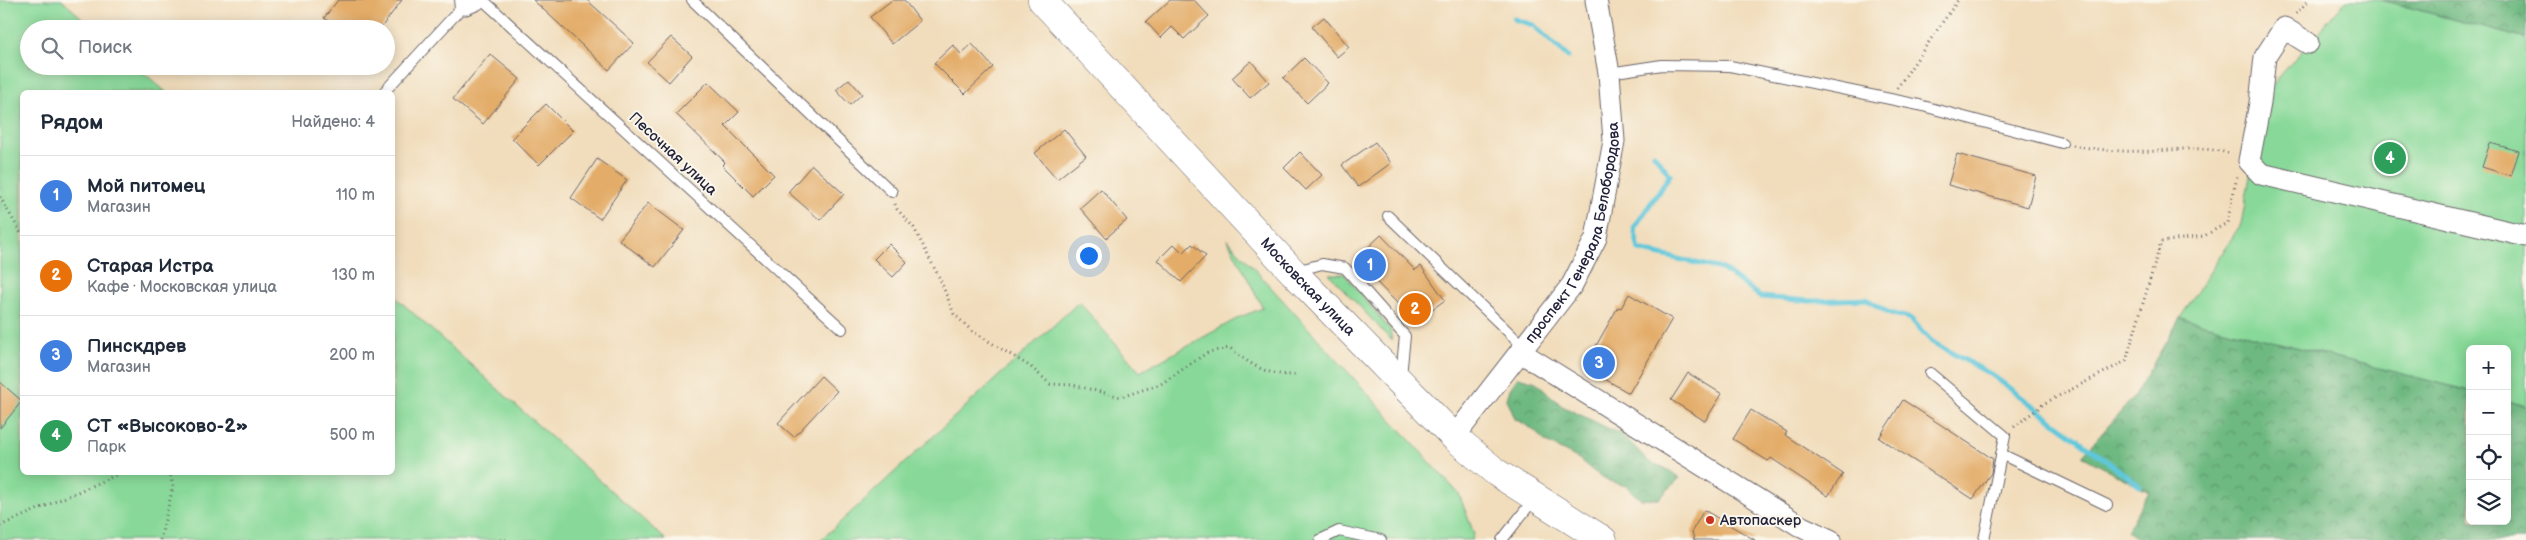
<!DOCTYPE html>
<html lang="ru">
<meta charset="utf-8">
<style>
:root{--surface:#fff;--page:#f6f6f7;--text:#1f2937;--muted:#747a83;--line:#e0e1e3;--accent:#111827}
body{margin:0;font-family:"Balsamiq Sans",sans-serif;background:var(--page);color:var(--text)}
.controls{position:absolute;right:15px;bottom:15px;display:grid;overflow:hidden;border-radius:8px;box-shadow:0 2px 12px #0003}
.controls button{width:45px;height:45px;display:grid;place-items:center;padding:0;border:0;border-bottom:1px solid var(--line);background:var(--surface);color:var(--text);font:25px sans-serif}
.you{position:absolute;left:1088px;top:255px;width:18px;height:18px;margin:-12px;border:4px solid #fff;border-radius:50%;background:#1a73e8;box-shadow:0 0 0 8px #1a73e833}
.badge{display:grid;place-items:center;width:32px;height:32px;border-radius:50%;background:var(--accent);color:#fff;font-size:16px;font-weight:700}
.pin{position:absolute;translate:-50% -50%;border:2px solid #fff;box-shadow:0 1px 5px #0006}
.list{margin:0;padding:0;list-style:none}
h2{display:flex;justify-content:space-between;align-items:center;height:65px;margin:0;padding:0 20px;font-size:21px}
h2 small{font-size:16px;font-weight:400;color:var(--muted)}
.list li{display:grid;grid-template-columns:32px 1fr auto;gap:15px;align-items:center;box-sizing:border-box;height:80px;padding:0 20px;border-top:1px solid var(--line)}
.list b{display:block;font-size:19px;white-space:nowrap}
.list p{margin:0;font-size:16px;white-space:nowrap;color:var(--muted)}
.list em{font-size:16px;font-style:normal;color:var(--muted)}
.icon{flex:none;width:28px;height:28px;fill:none;stroke:currentColor;stroke-width:2;stroke-linecap:round;stroke-linejoin:round}
.map{position:relative;flex:none;width:2526px;height:540px;overflow:hidden}
.search{position:absolute;background:var(--surface);box-shadow:0 2px 12px #0003;left:20px;top:20px;width:375px;height:55px;display:flex;align-items:center;gap:12px;box-sizing:border-box;padding:0 18px;border-radius:28px;color:var(--muted);font-size:19px}
.panel{position:absolute;background:var(--surface);box-shadow:0 2px 12px #0003;left:20px;top:90px;width:375px;height:385px;border-radius:8px}
.map>svg:first-child{display:block}
.green{fill:#88d999;stroke:#557e6a}
.forest{fill:url(#forest-crowns);stroke:#486e5e}
.lines{fill:none;stroke-linecap:round;stroke-linejoin:round}
.stream{stroke:#5fc7db;stroke-width:5}
.building{fill:#e3ac68}
.lane-casing{stroke:#6a6368;stroke-width:12}
.street-casing{stroke:#6a6368;stroke-width:23}
.primary-casing{stroke:#6a6368;stroke-width:29}
.path{stroke:#6a6368;stroke-width:3;stroke-dasharray:1 4;stroke-linecap:butt}
.lane{stroke:#fff;stroke-width:10}
.street{stroke:#fff;stroke-width:21}
.primary{stroke:#fff;stroke-width:28}
.poi-dot{fill:#c8321e;stroke:#fbf7ec;stroke-width:2}
.labels{text-anchor:middle;dominant-baseline:central;stroke-width:4;stroke-linejoin:round;paint-order:stroke}
.street-label{font-size:15px;fill:#22223b;stroke:#fbf7ec}
.poi-label{font-size:15px;fill:#22223b;stroke:#fbf7ec;text-anchor:start}
</style>
<div class="map">
<svg width="2526" height="540" viewBox="0 0 2526 540">
<defs>
<pattern id="forest-crowns" width="20" height="18" patternUnits="userSpaceOnUse" patternTransform="scale(1.25)"><rect width="20" height="18" fill="#6eb981"/><path d="M2 6a3 3 0 1 1 6 0M12 15a3 3 0 1 1 6 0" fill="none" stroke="#5a966b"/></pattern>
</defs>
<rect width="100%" height="100%" fill="#fbf7ec"/>
<filter id="ink" filterUnits="userSpaceOnUse"><feTurbulence type="fractalNoise" baseFrequency=".02" numOctaves="2"/><feDisplacementMap in="SourceGraphic" scale="10" xChannelSelector="R" yChannelSelector="G"/><feConvolveMatrix kernelMatrix="1 2 1 2 8 2 1 2 1" color-interpolation-filters="sRGB"/></filter>
<filter id="wash" filterUnits="userSpaceOnUse"><feTurbulence type="fractalNoise" baseFrequency=".0096" numOctaves="4" result="noise"/><feDisplacementMap in="SourceGraphic" scale="20" xChannelSelector="R" yChannelSelector="G"/><feGaussianBlur stdDeviation="1.12" result="paint"/><feColorMatrix in="noise" values="0 0 0 0 0 0 0 0 0 0 0 0 0 0 0 0 0 1.4 0 .05"/><feComposite in="paint" operator="in"/></filter>
<g filter="url(#wash)">
<rect width="100%" height="100%" fill="#f1ddbc"/>
<g class="green">
<polygon points="0,0 62,0 94,29 29,29 29,66 136,66 166,92 22,92 22,472 392,472 393,295 666,540 0,540"/>
<polygon points="2346,0 2381,0 2526,39 2526,406 2507,401 2507,349 2470,349 2470,391 2180,318 2241,224 2266,92"/>
<polygon points="1227,239 1459,494 1474,534 1472,540 821,540 1079,302 1140,372 1240,317 1263,308"/>
<polygon points="1329,274 1344,274 1390,329 1392,341"/>
</g>
<g class="forest">
<polygon points="2382,0 2526,0 2526,39"/>
<polygon points="2180,318 2470,391 2470,521 2507,521 2507,401 2526,406 2526,540 2141,540 2127,531 2149,492 2082,456 2133,398"/>
<polygon points="1518,377 1536,382 1562,406 1624,436 1649,462 1665,468 1680,478 1659,499 1640,499 1626,486 1609,481 1593,471 1579,459 1546,442 1531,428 1515,419 1507,399 1510,389"/>
</g>
<g class="lines">
<g class="stream">
<polyline points="1514,19 1533,25 1568,57"/>
<polyline points="1654,154 1670,175 1634,228 1639,250 1722,269 1761,297 1810,301 1866,299 1887,312 1911,319 1932,342 1992,375 2140,486"/>
</g>
</g>
<g id="blocks">
<g class="building">
<polygon points="338,0 402,0 380,29 338,29 324,18"/>
<polygon points="533,0 587,0 634,43 609,70"/>
<polygon points="892,0 904,0 920,21 892,44 870,17"/>
<polygon points="1170,0 1194,0 1209,16 1184,39 1172,27 1161,38 1146,22"/>
<polygon points="1324,17 1349,47 1337,57 1312,27"/>
<polygon points="671,37 692,56 669,82 647,62"/>
<polygon points="972,44 993,67 965,94 934,63 953,45 961,54"/>
<polygon points="490,54 520,79 483,124 453,99"/>
<polygon points="1304,58 1328,83 1307,103 1283,78"/>
<polygon points="1251,61 1269,82 1250,98 1232,78"/>
<polygon points="849,79 862,94 850,105 836,90"/>
<polygon points="708,82 739,112 725,126 774,175 753,196 722,165 725,162 676,114"/>
<polygon points="546,104 573,131 539,165 512,138"/>
<polygon points="1064,129 1086,156 1057,179 1035,153"/>
<polygon points="1375,142 1391,163 1358,187 1342,165"/>
<polygon points="2490,143 2519,151 2511,176 2482,167"/>
<polygon points="1300,152 1322,175 1306,190 1284,168"/>
<polygon points="1957,154 2036,176 2028,207 1948,185"/>
<polygon points="597,159 627,180 600,219 571,198"/>
<polygon points="812,165 844,194 820,220 788,192"/>
<polygon points="1101,189 1127,220 1106,238 1080,208"/>
<polygon points="648,203 684,230 655,267 619,240"/>
<polygon points="1381,235 1415,270 1421,266 1445,300 1416,321 1401,301 1398,304 1355,260"/>
<polygon points="889,244 907,262 893,277 874,259"/>
<polygon points="1174,244 1183,253 1192,244 1206,256 1181,282 1158,260"/>
<polygon points="1629,294 1672,319 1629,393 1584,367 1618,307 1621,308"/>
<polygon points="1688,373 1722,394 1705,421 1671,400"/>
<polygon points="821,376 837,391 794,437 778,423"/>
<polygon points="0,382 22,401 0,428"/>
<polygon points="1903,400 1993,459 1991,473 1973,499 1879,438"/>
<polygon points="1751,410 1787,432 1785,435 1843,474 1828,496 1771,458 1768,461 1733,439"/>
<polygon points="1704,510 1755,540 1694,540 1692,531"/>
</g>
</g>
</g>
<g filter="url(#ink)">
<use href="#blocks" fill-opacity="0" stroke="#6a6368" stroke-width="1"/>
<g class="lines">
<g class="lane-casing">
<g id="lane">
<polyline points="483,0 842,329"/>
<polyline points="692,0 892,192"/>
<polyline points="1609,73 1662,65 1730,66 1919,105 2062,143"/>
<polyline points="384,92 465,4 464,2"/>
<polyline points="1388,216 1524,347"/>
<polyline points="1296,271 1322,264 1345,268 1405,336 1401,376"/>
<polyline points="1930,373 2005,436 1984,540"/>
<polyline points="2001,454 2107,505"/>
<polyline points="1320,540 1339,531 1381,540"/>
<polyline points="1502,540 1534,499"/>
</g>
</g>
<g class="street-casing">
<g id="street">
<polyline points="465,4 475,0"/>
<polyline points="2308,43 2284,28 2265,57 2260,103 2249,161 2261,174 2526,236"/>
<polyline points="1520,352 1802,527 1830,540"/>
<path id="s1" d="M1454,437L1572,285L1596,238L1614,141L1609,73L1596,0"/>
</g>
</g>
<g class="primary-casing">
<g id="primary">
<path id="s2" d="M1042,0L1293,272L1454,437L1497,473L1603,540"/>
</g>
</g>
<g class="path">
<polyline points="2296,14 2308,0"/>
<polyline points="1897,88 1958,0"/>
<path d="M2073,145C2102,151 2129,152 2158,151C2183,149 2206,146 2231,154"/>
<polyline points="0,197 22,235"/>
<path d="M895,204L897,209L914,228L940,279L954,314L972,331L1031,367L1050,384L1073,385L1121,397L1161,384L1208,352L1230,348C1253,366 1265,375 1295,375"/>
<polyline points="2014,427 2045,403 2126,361 2161,242 2204,236 2227,223 2237,177"/>
<polyline points="0,526 116,475"/>
<polyline points="160,540 173,487 170,472"/>
<polyline points="500,540 506,540"/>
</g>
<use href="#lane" class="lane"/>
<use href="#street" class="street"/>
<use href="#primary" class="primary"/>
</g>
</g>
<circle class="poi-dot" cx="1710" cy="520" r="5"/>
<g class="labels">
<g class="street-label">
<text transform="translate(673 154) rotate(43)">Песочная улица</text>
<text stroke="none"><textPath href="#s1" startOffset="242">проспект Генерала Белобородова</textPath></text>
<text stroke="none"><textPath href="#s2" startOffset="391">Московская улица</textPath></text>
</g>
<g class="poi-label">
<text x="1720" y="520">Автопаскер</text>
</g>
</g>
</svg>
<div class="controls">
<button>+</button>
<button>−</button>
<button><svg class="icon" aria-label="locate" viewBox="0 0 24 24"><circle cx="12" cy="12" r="6"/><path d="M12 2v4M12 18v4M2 12h4M18 12h4"/></svg></button>
<button><svg class="icon" aria-label="layers" viewBox="0 0 24 24"><path d="M12 4l9 5-9 5-9-5zM3 14l9 5 9-5"/></svg></button>
</div>
<div class="you"></div>
<div class="pin badge" style="left:1370px;top:265px;background:#3f7fe0">1</div>
<div class="pin badge" style="left:1415px;top:309px;background:#e8710a">2</div>
<div class="pin badge" style="left:1599px;top:363px;background:#3f7fe0">3</div>
<div class="pin badge" style="left:2390px;top:158px;background:#2e9e5b">4</div>
<div class="search"><svg class="icon" aria-label="search" viewBox="0 0 24 24"><circle cx="10" cy="10" r="6"/><path d="M15 15l6 6"/></svg>Поиск</div>
<section class="panel">
<h2>Рядом<small>Найдено: 4</small></h2>
<ul class="list">
<li><span class="badge" style="background:#3f7fe0">1</span><div><b>Мой питомец</b><p>Магазин</p></div><em>110 m</em></li>
<li><span class="badge" style="background:#e8710a">2</span><div><b>Старая Истра</b><p>Кафе · Московская улица</p></div><em>130 m</em></li>
<li><span class="badge" style="background:#3f7fe0">3</span><div><b>Пинскдрев</b><p>Магазин</p></div><em>200 m</em></li>
<li><span class="badge" style="background:#2e9e5b">4</span><div><b>СТ «Высоково-2»</b><p>Парк</p></div><em>500 m</em></li>
</ul>
</section>
</div>
